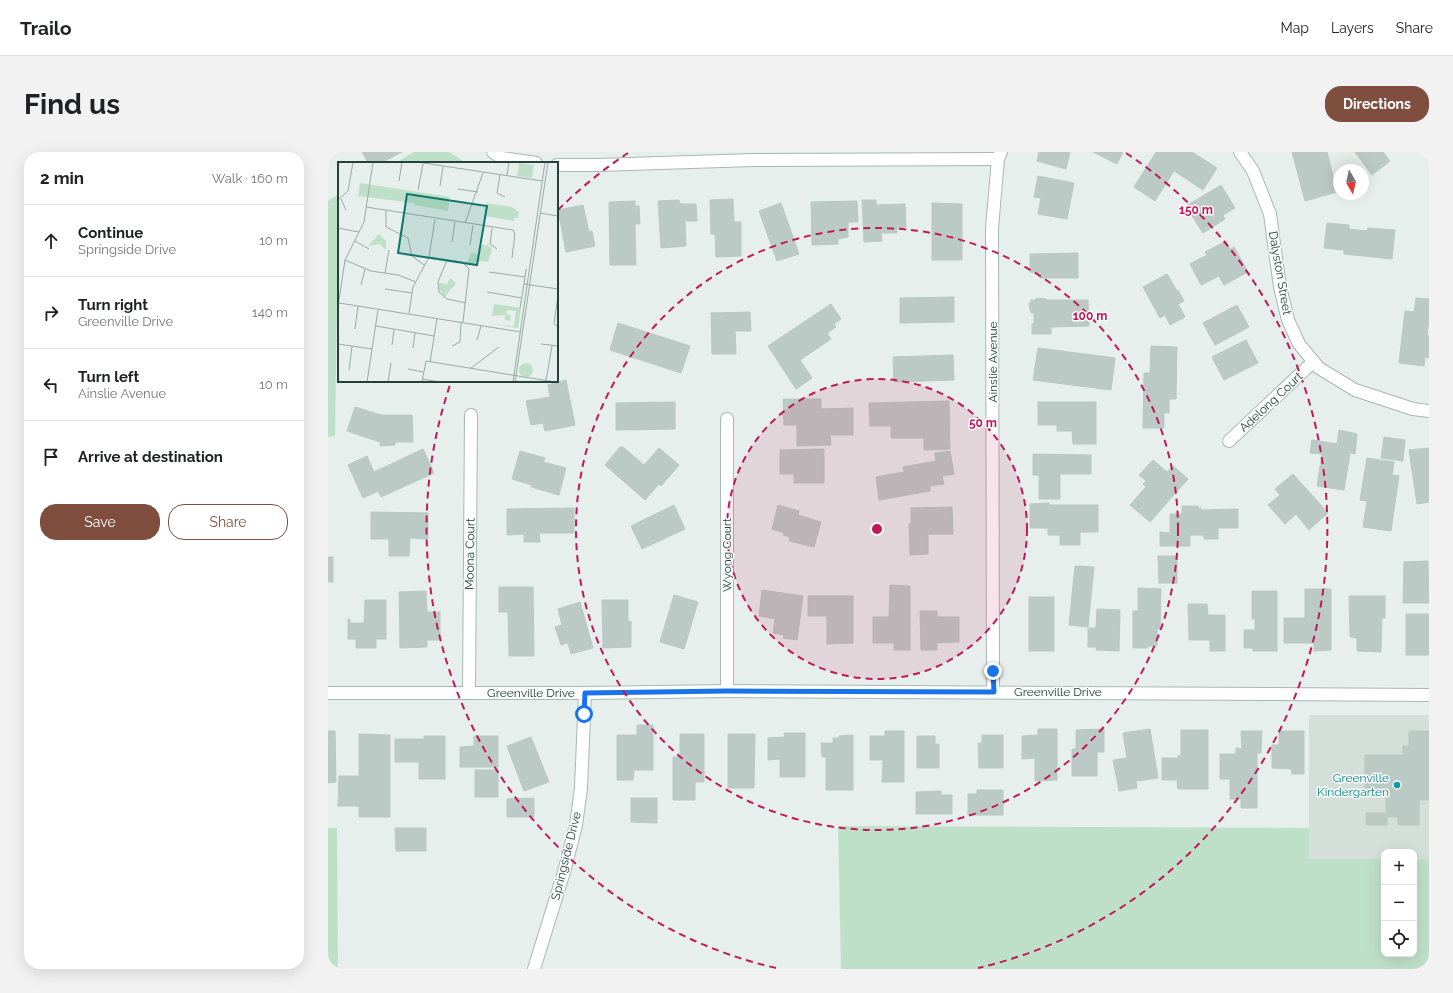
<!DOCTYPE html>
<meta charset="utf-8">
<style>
:root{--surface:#fff;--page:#f2f2f2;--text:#202124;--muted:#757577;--line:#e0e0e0;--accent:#7f4e3f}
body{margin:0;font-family:Raleway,sans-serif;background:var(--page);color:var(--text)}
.controls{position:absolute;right:12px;bottom:12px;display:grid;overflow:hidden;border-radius:8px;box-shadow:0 4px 16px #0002}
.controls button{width:36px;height:36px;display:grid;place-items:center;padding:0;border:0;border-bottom:1px solid var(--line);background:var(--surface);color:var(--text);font:20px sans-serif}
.compass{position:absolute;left:1005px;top:12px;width:36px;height:36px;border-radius:50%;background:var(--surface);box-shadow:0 4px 16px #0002;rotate:171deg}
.stop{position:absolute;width:12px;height:12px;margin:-9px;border:3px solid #1a73e8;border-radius:50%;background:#fff}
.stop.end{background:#1a73e8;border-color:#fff;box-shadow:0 1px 4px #0008}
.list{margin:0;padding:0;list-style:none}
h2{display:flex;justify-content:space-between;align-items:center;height:52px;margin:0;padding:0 16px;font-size:17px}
h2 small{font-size:13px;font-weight:400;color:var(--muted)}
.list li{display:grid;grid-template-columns:26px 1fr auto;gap:12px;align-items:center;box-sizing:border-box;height:72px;padding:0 16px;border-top:1px solid var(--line)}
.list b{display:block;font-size:15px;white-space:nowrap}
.list p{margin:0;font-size:13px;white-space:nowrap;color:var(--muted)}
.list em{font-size:13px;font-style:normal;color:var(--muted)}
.actions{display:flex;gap:8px;padding:12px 16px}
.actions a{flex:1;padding:9px 0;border:1px solid var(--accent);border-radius:16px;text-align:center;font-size:14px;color:var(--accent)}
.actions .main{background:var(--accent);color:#fff}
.icon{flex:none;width:22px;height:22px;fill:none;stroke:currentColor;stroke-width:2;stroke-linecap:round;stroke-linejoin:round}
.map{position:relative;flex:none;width:1101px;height:817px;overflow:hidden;border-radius:16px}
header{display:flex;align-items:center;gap:24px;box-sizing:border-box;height:56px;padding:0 20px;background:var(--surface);border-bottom:1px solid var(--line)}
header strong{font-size:19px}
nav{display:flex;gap:22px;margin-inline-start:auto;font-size:14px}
.intro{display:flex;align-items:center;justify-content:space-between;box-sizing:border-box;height:96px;padding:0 24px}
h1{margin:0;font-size:28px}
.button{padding:10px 18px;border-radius:16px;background:var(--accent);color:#fff;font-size:14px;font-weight:700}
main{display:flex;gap:24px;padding:0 24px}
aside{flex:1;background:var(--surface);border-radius:16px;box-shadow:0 4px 16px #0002}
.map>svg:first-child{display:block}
.built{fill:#d4dfda}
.green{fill:#bfe0c8}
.building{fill:#bbcac4;stroke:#b8c9c2}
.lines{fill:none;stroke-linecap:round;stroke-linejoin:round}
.minor-casing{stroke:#a8b8b2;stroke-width:14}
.minor{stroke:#fff;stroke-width:12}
.route{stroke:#1a73e8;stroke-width:5}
.ring{fill:none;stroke:#c2185b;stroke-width:2;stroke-dasharray:7 5}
.culture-dot{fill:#0f9aa8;stroke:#f7fbf9;stroke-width:1.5}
.labels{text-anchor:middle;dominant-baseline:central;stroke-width:3;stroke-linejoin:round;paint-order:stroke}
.street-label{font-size:12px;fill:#24423a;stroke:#f7fbf9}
.culture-label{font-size:12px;fill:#0d838f;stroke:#f7fbf9;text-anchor:end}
.inset-road{fill:none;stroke:#98aaa4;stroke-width:1}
.view{fill:#0f766e;fill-opacity:0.15;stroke:#0f766e;stroke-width:2}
.inset-edge{fill:none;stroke:#24423a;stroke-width:2}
.centre{fill:#c2185b;stroke:#f7fbf9;stroke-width:2}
.ring-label{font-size:12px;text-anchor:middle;font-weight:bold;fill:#c2185b;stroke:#f7fbf9;stroke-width:3;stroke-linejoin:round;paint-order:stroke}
</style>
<header>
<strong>Trailo</strong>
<nav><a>Map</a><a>Layers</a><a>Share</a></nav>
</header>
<div class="intro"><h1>Find us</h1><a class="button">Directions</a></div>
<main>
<aside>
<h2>2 min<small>Walk · 160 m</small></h2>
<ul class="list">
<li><svg class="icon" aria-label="ahead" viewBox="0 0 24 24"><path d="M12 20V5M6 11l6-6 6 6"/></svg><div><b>Continue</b><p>Springside Drive</p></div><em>10 m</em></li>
<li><svg class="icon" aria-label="right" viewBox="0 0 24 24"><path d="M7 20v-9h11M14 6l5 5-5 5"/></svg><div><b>Turn right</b><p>Greenville Drive</p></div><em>140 m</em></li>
<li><svg class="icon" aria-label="left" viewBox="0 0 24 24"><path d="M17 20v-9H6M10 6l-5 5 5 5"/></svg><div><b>Turn left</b><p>Ainslie Avenue</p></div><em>10 m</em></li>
<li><svg class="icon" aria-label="arrive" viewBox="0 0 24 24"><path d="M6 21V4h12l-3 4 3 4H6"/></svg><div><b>Arrive at destination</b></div></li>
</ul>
<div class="actions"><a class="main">Save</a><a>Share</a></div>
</aside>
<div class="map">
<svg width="1101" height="817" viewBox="0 0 1101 817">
<rect width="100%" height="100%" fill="#e6efeb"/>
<polygon class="built" points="981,563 1101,563 1101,707 1086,707 1086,700 1056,700 1056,707 981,707"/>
<g class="green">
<polygon points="86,0 121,0 138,11 67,11"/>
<polygon points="11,42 11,152 9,152 7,284 0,285 0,49"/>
<polygon points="510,674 981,676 981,707 1056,707 1056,802 1086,802 1086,707 1101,707 1101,817 513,817"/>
<polygon points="0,676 9,676 10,817 0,817"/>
</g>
<g class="building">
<polygon points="34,0 74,0 53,11 40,11"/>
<polygon points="711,0 742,0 738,17 709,9"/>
<polygon points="765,0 795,0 789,12"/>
<polygon points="828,0 864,0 889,16 875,38 846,19 827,49 806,35"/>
<polygon points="964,0 999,0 1009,40 977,49"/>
<polygon points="1027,0 1055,0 1062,9 1044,23"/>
<polygon points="710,24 746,31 739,67 710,62 713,46 706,45"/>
<polygon points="893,33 907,56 895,63 897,67 875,81 858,54"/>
<polygon points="405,47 406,70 413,70 413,104 388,105 387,82 383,82 382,48"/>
<polygon points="351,48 352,52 368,52 369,69 357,69 358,94 333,96 330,49"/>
<polygon points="534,48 548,48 548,53 577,52 578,75 569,76 569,81 553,81 554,89 536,90"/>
<polygon points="307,49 307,54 311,54 312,72 307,72 308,113 282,113 281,50"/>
<polygon points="529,49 530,70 520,70 520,85 510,87 510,92 484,93 483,50"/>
<polygon points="453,51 471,102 449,109 431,59"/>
<polygon points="604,51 634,52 634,108 604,108"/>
<polygon points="255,53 261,80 264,79 267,94 238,100 230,58"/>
<polygon points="999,71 1021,73 1021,77 1039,79 1040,76 1067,78 1064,107 1016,102 1016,98 996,96"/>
<polygon points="898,89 902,97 906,95 920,120 896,133 891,124 873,133 862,112 879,103 877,100"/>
<polygon points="750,101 750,126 712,126 712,121 702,120 702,102"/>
<polygon points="839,122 849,139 850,138 856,149 850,152 857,165 842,173 837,163 832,166 815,135"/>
<polygon points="626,145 626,170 572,171 572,146"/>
<polygon points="708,146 718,147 718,148 760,148 761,174 723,175 723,182 704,182 704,172 706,172 706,161 703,161 703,158 702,158 701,151 703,151 703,148 708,148"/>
<polygon points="1088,146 1101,147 1101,167 1099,183 1101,184 1101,206 1097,205 1096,214 1071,211 1077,159 1086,160"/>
<polygon points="503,152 513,167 506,172 508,175 499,181 503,187 472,208 484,226 468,237 440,194"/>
<polygon points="909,153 921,175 887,193 875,171"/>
<polygon points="422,160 423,179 407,179 408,202 384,202 383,161"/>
<polygon points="290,171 362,194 353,221 282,198"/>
<polygon points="918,188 930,211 896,228 884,205"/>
<polygon points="823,194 849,195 848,247 841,247 841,261 836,260 836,276 815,276 816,221 822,221"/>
<polygon points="710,196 787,206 783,238 705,228"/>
<polygon points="625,203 626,228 566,230 565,205"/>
<polygon points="238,228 247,273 217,279 215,271 203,273 198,249 222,245 220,233"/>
<polygon points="455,247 493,247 493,257 525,256 525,283 502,283 503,293 469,294 469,273 456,273"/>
<polygon points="621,249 622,297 596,298 596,286 563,286 563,274 542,274 541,251"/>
<polygon points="347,250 347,277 288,278 288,251"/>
<polygon points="710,250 768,250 768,292 745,292 744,279 729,279 729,273 710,273"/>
<polygon points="27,255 53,263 84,263 85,290 67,290 67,293 52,294 52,290 19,279"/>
<polygon points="1011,278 1029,282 1027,302 1022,301 1016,338 989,334 994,302 982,301 984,288 1009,292"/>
<polygon points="1056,285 1077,288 1075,309 1053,306"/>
<polygon points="292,295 295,295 316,313 331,296 351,313 333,334 331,332 317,348 277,313"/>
<polygon points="1101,296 1101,350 1089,352 1081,298"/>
<polygon points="95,297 106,321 53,345 50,339 35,346 20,313 39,304 46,320"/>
<polygon points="496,297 496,331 466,331 466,322 452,322 452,298"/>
<polygon points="192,299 217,306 215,310 238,316 231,343 203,335 204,333 184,327"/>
<polygon points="622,299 626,322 614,324 616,332 602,334 602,339 551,348 548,325 576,320 575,315 608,309 607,301"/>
<polygon points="705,302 763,303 763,322 732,322 732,347 711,347 711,323 705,323"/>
<polygon points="1039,306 1066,310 1064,323 1071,324 1063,379 1035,375 1039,349 1032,348"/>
<polygon points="825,308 839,320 845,314 860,327 822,370 802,353 818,335 815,332 818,329 811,323"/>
<polygon points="965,322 1000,361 981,378 968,362 957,372 940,353 952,343 947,337"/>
<polygon points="721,351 721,353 770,353 770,380 752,380 752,393 732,393 732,383 720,383 720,376 702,376 702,352"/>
<polygon points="346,353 357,377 314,397 303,374"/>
<polygon points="450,353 471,359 470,363 493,370 486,395 461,389 462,385 455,383 456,381 444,377"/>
<polygon points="854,354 870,354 870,356 873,356 873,358 910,357 910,376 890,376 890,387 876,387 876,383 862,383 862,394 832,394 832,380 842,381 842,362 854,362"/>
<polygon points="624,355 625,382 600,382 600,402 582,403 581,372 583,372 583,356"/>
<polygon points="246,356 246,381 211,381 212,390 196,390 196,382 179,383 179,357"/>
<polygon points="43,360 100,361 100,387 82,386 81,404 61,404 61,387 43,387"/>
<polygon points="830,404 849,404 849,431 831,431"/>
<rect x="0" y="405" width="5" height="25"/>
<polygon points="1100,409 1101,451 1075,451 1076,410"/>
<polygon points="747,414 766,415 760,475 741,473"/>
<polygon points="562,433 582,434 582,498 566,498 566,491 545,491 545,465 561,465"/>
<polygon points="171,435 205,435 206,504 181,504 180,460 171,460"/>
<polygon points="810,436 833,437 832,477 829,477 829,494 819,494 820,496 805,496 805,459 810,459"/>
<polygon points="977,437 1003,437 1003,498 986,499 986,491 956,491 956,466 977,466"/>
<polygon points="434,438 475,444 469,488 455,486 456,483 445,481 447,467 431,464"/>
<polygon points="98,439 99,460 112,460 112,488 99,488 99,495 72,496 71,440"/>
<polygon points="924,439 949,439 949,499 925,499 925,496 916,496 916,478 927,478 927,467 924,467"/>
<polygon points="346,443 370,450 356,497 332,490"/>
<polygon points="480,444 525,444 525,491 499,492 499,464 480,464"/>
<polygon points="1021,444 1057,444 1057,466 1054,466 1053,500 1029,499 1029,486 1022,485"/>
<rect x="701" y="445" width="25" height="54"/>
<polygon points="37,448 58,448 58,487 48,487 48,496 28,496 28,487 20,487 20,467 22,467 22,471 36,471"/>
<polygon points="274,448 300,448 300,470 303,469 303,495 275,496"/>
<polygon points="252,450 265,496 243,502 240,491 233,493 227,475 234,473 230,457"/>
<polygon points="860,452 879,452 880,463 897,463 897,499 882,499 882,488 861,488"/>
<polygon points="769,457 792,458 791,499 768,498 769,495 760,495 760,476 768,476"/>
<polygon points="592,459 609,459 609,465 631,465 631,490 609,491 609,498 593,498"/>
<rect x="1078" y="462" width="23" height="41"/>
<polygon points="309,573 325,573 325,618 306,618 305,628 289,628 289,583 309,583"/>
<polygon points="710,577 729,577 729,628 707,629 707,606 694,607 694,584 710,583"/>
<polygon points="776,577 776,600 769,600 769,624 744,624 744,597 748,597 748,578"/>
<polygon points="822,577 830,626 808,629 809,636 791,639 785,608 799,606 795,581"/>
<polygon points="853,578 880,578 880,637 850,637 849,628 834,628 834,606 850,606 850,604 853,603"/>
<polygon points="0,579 7,579 8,630 0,631"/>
<polygon points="557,579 576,579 576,630 554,630 555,608 542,608 542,584 557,584"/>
<polygon points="913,579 934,579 933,601 929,601 929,656 913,656 913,647 902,647 902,627 892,627 892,602 908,602 908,596 914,597"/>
<polygon points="951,579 976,579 976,622 964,622 963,617 944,616 944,593 951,593"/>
<polygon points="1081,579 1101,579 1101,648 1091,648 1091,673 1070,673 1070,665 1059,665 1059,673 1038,673 1038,661 1058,661 1058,640 1037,640 1037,603 1075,603 1075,594 1081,594"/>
<polygon points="456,581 477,581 477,625 452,625 452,607 440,608 440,586 457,585"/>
<polygon points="31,582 62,583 62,665 31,665 31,654 10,654 11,624 31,624"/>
<polygon points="352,582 376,582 376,630 367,630 367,648 345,648 345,605 352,605"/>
<polygon points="400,582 427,582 426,636 400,636"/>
<polygon points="525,583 525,638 498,638 498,605 494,605 493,591 505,591 505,586 511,586 511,584"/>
<polygon points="654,583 675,583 675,616 651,616 650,591 654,591"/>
<polygon points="96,584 117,584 117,627 91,627 91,610 67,610 67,587 96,587"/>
<polygon points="146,584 170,584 170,615 132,615 132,595 146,594"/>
<polygon points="589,584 607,584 607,592 611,592 611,616 589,616"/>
<polygon points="203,585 221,630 196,639 179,594"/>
<rect x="147" y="618" width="23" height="27"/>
<polygon points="649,638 675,638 675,663 640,663 640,642 649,642"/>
<polygon points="613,639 613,643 624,643 624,662 588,662 588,640"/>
<polygon points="206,646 206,665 179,665 179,647"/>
<polygon points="303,646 329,646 329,671 303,670"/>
<polygon points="67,676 98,676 98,699 68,699"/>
</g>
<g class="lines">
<g class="minor-casing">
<g id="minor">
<polyline points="165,0 174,6 208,11"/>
<polyline points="912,0 925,19 942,62 952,135 960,168 971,192 991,216 1027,238 1085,257 1101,259"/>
<polyline points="229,13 270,13 425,8 670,7"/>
<polyline points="399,267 399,539"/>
<polyline points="901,289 985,210"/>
<polyline points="665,540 664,76 670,7 673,0"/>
<polyline points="0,541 257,541 399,539 1101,543"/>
<polyline points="141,541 143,263"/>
<polyline points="206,817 236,720 248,673 253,636 257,541"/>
</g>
</g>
<use href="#minor" class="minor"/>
</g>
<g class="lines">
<polyline class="route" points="256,562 257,541 399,539 666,540 665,519"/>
</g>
<circle cx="549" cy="377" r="150" fill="#c2185b" fill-opacity=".12"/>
<g class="ring">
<circle cx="549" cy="377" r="150"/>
<circle cx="549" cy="377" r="301"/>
<path d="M448 816A451 451 0 0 1 123 230M230 58A451 451 0 0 1 300 1M798 1A451 451 0 0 1 650 816"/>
</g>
<circle class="culture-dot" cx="1069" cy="633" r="4"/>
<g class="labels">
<g class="street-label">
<text transform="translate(952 121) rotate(80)">Dalyston Street</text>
<text transform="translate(665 210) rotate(-90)">Ainslie Avenue</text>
<text transform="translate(943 250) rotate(-43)">Adelong Court</text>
<text transform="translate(142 402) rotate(-89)">Moona Court</text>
<text transform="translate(399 403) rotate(-90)">Wyong Court</text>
<text x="730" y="540">Greenville Drive</text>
<text x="203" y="541">Greenville Drive</text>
<text transform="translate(238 704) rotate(-76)">Springside Drive</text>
</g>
<g class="culture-label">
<text x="1061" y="626">Greenville<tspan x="1061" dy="14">Kindergarten</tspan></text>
</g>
</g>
<g transform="translate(10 10)">
<rect width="220" height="220" fill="#e6efeb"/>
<path d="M181,1L196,3L194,16L179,14ZM22,21L112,35L110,49L76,43V41L20,34ZM148,41L174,45L181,50L180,56H176V59L146,54ZM41,72L48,79V88L42,82L30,84ZM142,83H150L154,87L150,100L143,99L131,103L129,101L133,91L140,92ZM112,116L118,121L107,135L101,127V121L109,122ZM156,142L183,146L180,166L153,162L176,164L178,149L169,148L168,152L173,153L172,159L167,158V153L154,154ZM181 208a7 7 0 1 1 14 0a7 7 0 1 1-14 0Z" fill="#bfe0c8"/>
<path class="inset-road" d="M79,0L204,19M162,13L159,31L167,35M169,14L171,0M61,19L64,0M102,24L105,5M120,27L140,30M80,28L85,2M3,37L8,48M0,38L10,29L15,0M28,45L175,68M48,49V65L70,76L74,94L86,103M202,51L220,54M127,61L145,11M0,66L21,70M154,66L152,82L159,87M17,79L31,87M114,80L117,60M132,83L135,63M91,95L124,100L131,107L125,160M174,96L177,72L175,68M7,98L33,109L60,113L78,120M109,98L100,120L101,130L109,137L128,141M151,110L187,115M47,111L51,88M186,122L188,107M23,123L27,107M47,127L74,131M149,130L184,136M220,133L216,162L220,165M1,138L7,98L26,60L35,0M1,141L183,170M182,146L186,122L220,127M71,151L75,125L91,95L97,57M38,164L96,174M17,167L20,144M139,178L143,164M0,182L34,187M203,182L220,184M54,183L56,168M114,184L122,180L123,161M75,186L77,171M92,200L99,157M133,206L161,185M70,207L85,210M11,208L14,184M84,217L103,220M208,218L214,184M29,220L40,148M50,220L53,201M84,220L88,199L217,220M175,220L207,0M177,220L210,0"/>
<path class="view" d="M69,32L149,44L139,103L60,91Z"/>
<rect width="220" height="220" class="inset-edge"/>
</g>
<circle cx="549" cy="377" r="6" class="centre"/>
<g class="ring-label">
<text x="868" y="62">150 m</text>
<text x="762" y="168">100 m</text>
<text x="655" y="275">50 m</text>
</g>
</svg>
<div class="controls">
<button>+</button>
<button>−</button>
<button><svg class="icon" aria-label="locate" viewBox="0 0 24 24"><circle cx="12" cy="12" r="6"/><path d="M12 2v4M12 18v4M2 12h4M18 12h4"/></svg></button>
</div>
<svg class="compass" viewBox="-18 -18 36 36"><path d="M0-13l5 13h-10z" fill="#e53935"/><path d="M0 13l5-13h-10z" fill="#757577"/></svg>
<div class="stop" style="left:256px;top:562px"></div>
<div class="stop end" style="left:665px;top:519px"></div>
</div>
</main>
